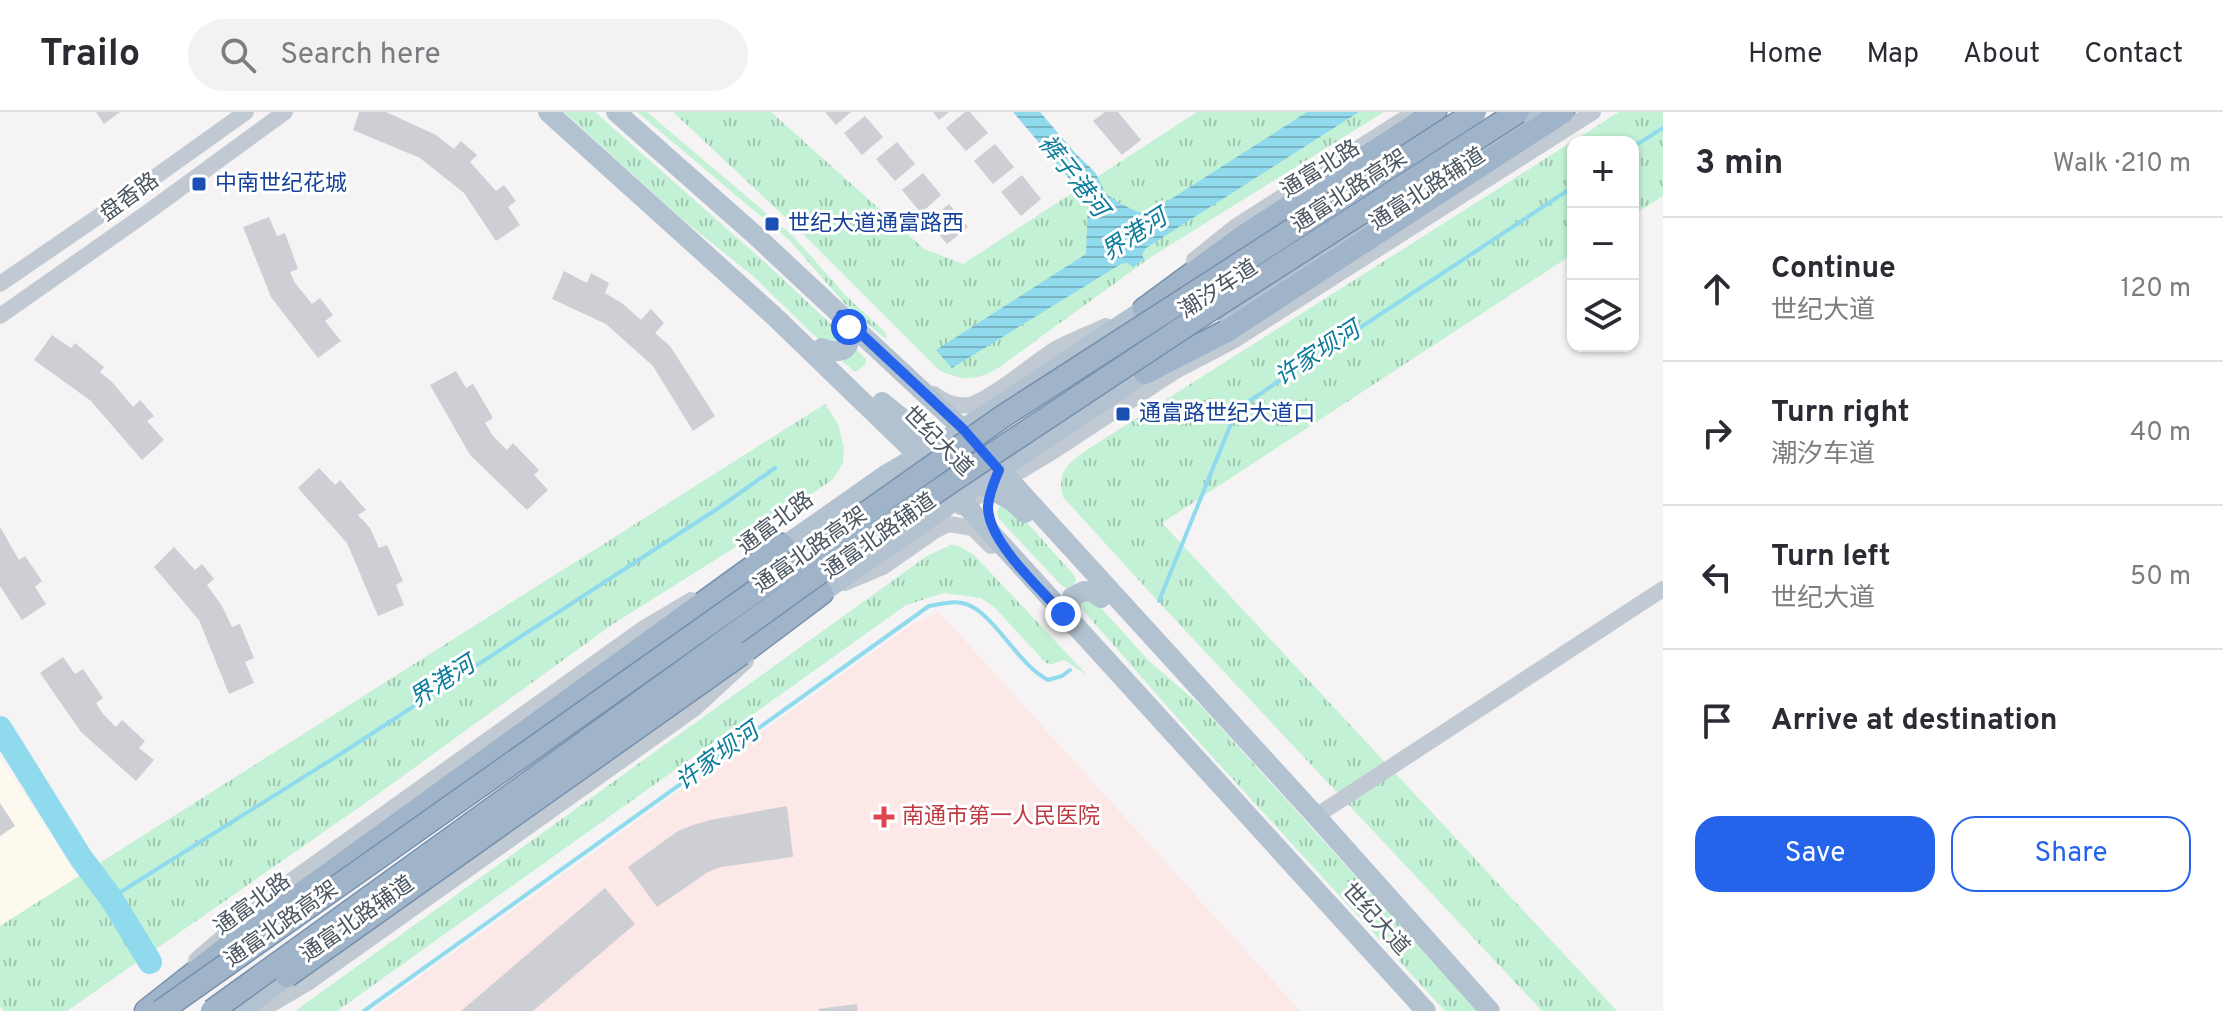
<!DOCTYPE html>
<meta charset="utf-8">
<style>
:root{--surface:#fff;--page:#f2f2f3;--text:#2b2b33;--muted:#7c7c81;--line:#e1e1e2;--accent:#2563eb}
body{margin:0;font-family:Overpass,"Noto Sans SC",sans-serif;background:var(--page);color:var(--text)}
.controls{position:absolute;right:24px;top:24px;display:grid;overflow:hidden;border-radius:16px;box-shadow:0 2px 6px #0004}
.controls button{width:72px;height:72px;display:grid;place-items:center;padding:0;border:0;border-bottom:2px solid var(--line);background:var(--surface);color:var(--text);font:40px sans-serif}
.stop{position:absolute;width:24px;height:24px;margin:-18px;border:6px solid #2563eb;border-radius:50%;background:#fff}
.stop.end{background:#2563eb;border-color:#fff;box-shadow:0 2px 8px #0008}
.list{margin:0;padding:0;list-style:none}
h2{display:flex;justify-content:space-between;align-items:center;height:104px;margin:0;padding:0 32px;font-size:34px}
h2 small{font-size:26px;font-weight:400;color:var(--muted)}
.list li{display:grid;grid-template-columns:52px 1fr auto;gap:24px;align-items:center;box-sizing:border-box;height:144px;padding:0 32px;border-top:2px solid var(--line)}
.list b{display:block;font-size:30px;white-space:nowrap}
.list p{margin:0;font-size:26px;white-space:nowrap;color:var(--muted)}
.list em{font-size:26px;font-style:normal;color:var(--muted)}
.actions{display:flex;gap:16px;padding:24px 32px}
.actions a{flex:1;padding:18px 0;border:2px solid var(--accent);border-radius:24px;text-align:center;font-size:28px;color:var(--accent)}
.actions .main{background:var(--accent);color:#fff}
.icon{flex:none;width:44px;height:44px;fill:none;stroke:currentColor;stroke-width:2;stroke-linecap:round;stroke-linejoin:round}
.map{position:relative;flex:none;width:1663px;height:899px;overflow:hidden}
header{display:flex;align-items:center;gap:48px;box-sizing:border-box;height:112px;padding:0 40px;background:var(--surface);border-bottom:2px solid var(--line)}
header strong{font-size:38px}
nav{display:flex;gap:44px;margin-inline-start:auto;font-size:28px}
.search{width:560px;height:72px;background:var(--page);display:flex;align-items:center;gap:20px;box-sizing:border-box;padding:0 28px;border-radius:44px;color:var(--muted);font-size:30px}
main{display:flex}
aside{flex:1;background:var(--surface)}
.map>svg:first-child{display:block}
.commercial{fill:#fdf9ef}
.medical{fill:#fce8e6}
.grass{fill:url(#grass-tufts)}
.water{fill:url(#water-rules)}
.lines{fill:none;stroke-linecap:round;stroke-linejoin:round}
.stream{stroke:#90daee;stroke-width:4}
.river{stroke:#90daee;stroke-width:24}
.building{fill:#cdcfd5}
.trunk-casing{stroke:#7690ad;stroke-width:25}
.service{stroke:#c1cad2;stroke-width:7}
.tertiary{stroke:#c1cad2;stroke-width:16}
.primary{stroke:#b3c2d1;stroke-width:20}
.trunk{stroke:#9fb4c9;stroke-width:22}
.trunk-bridge-casing{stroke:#7690ad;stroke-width:25;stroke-linecap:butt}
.trunk-bridge{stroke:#9fb4c9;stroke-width:22}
.route{stroke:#2563eb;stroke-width:10}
.transit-dot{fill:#1a4fb4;stroke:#fff;stroke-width:3}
.health-dot{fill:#e0444e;stroke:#fff;stroke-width:3}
.labels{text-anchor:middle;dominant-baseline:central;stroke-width:6;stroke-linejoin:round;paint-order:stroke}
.street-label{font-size:22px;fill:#4a5661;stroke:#fff}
.transit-label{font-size:22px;fill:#164399;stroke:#fff;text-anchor:start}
.health-label{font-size:22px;fill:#be3a42;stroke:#fff;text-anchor:start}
.water-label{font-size:24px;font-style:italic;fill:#0c7c9b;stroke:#fff}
</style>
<header>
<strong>Trailo</strong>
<div class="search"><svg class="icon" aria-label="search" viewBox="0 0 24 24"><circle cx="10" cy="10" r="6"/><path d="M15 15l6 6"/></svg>Search here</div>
<nav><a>Home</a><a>Map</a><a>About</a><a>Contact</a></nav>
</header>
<main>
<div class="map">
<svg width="1663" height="899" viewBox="0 0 1663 899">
<defs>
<pattern id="grass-tufts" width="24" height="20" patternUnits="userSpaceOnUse" patternTransform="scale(2)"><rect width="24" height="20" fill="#c3f1d5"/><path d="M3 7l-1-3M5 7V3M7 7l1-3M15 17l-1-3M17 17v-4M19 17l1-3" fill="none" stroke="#a0c6b0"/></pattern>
<pattern id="water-rules" width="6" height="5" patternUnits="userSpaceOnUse" patternTransform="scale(2)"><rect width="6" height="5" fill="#90daee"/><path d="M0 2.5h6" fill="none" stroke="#78b4c4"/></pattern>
</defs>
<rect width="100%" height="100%" fill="#f5f3f3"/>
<polygon class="commercial" points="0,645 78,765 0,814"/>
<polygon class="medical" points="939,500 1300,899 372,899 914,511"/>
<g class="grass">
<polygon points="564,0 595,0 769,154 837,218 839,225 833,233 822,231 753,164 682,107"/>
<polygon points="637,0 647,0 793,124 846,184 886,221 887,226 883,225 845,192 789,128"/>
<path d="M673,0H771L924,137L963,152L1197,0H1384L1151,145L998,256C977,269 961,269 939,258L801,120Z"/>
<path d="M1619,0H1663V84L1633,103V30H1573V142L1162,411L1617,899H1542L1165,497L1063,385C1057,363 1065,354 1082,341Z"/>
<polygon points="855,236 866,247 865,253 855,260 842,249 851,244"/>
<polygon points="825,292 838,312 844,336 843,351 833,367 742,431 613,512 371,687 67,899 4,899 0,895 0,814"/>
<polygon points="1001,393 1013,395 1074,463 1076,469 1072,475 1066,476 1061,473 999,407 997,399"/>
<polygon points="951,433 959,434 974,443 1087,563 1064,548 1051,552 1046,551 995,496 981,486 944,481 906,493 337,899 295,899 927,444"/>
<polygon points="1086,487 1094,488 1148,548 1201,594 1478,899 1445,899 1187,617 1082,497 1081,491"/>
</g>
<polygon class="water" points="1013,0 1040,0 1076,42 1095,60 1106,82 1121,92 1138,100 1148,100 1157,96 1307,0 1359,0 1146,136 1142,143 1144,147 1133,155 1127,151 1121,152 952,256 936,238 1086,142 1088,89"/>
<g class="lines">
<g class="stream">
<polyline points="1633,35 1663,16"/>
<polyline points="1159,489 1237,297 1573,75"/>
<polyline points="111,786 342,641 720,395 775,356"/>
<path d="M364,899L929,494C941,492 955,488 966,492C994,501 1017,552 1048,568L1062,564L1070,558"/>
</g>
<polyline class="river" points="0,616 81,746 111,786 150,850"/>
</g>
<g class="building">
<polygon points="96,0 120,0 104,12"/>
<polygon points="359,0 386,0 436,23 454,37 461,29 477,43 470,50 496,79 504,73 516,89 508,95 520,113 496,129 464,81 420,46 353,18"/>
<polygon points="825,0 851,0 836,13"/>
<polygon points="933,0 949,0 939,8"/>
<polygon points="965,0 970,0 988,21 966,39 946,16"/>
<polygon points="1105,0 1118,0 1141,28 1122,43 1093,9"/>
<polygon points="865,4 883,25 862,43 844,21"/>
<polygon points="897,30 915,52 895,69 876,47"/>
<polygon points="995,32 1014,55 993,72 974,49"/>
<polygon points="923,61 941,83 921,101 902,78"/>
<polygon points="1022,63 1041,87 1021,104 1001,80"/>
<polygon points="949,92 968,115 947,132 928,109"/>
<polygon points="269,105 277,124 285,121 298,157 290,160 295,171 312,192 320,186 333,203 325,209 341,229 318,246 271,185 243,115"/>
<polygon points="564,159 587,171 591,161 609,171 605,181 623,192 641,208 651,197 664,211 655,221 670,234 715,304 693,319 653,254 606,212 552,187"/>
<polygon points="52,223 71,236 75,231 104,255 100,260 112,270 133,295 140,288 154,304 147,309 164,328 142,348 91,289 34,248"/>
<polygon points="456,259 466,276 473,272 493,306 485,311 493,324 507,338 513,331 539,358 534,363 548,378 527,398 470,343 430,273"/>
<polygon points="319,356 335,373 340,368 366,398 358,403 370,416 379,436 387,433 403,469 396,473 404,493 378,504 347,431 298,376"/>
<polygon points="0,415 19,448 25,444 42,469 35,475 46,492 22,508 0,474"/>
<polygon points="174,435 195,458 202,452 214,467 207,473 222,494 232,515 240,512 254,546 245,550 254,571 229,582 199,508 154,455"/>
<polygon points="63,545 75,562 83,557 103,586 96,591 103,602 116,615 122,608 145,629 139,636 154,648 136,669 81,620 40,561"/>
<polygon points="0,691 15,714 0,724"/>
<polygon points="787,694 793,745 721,755 708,760 657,795 628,755 678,719 693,713 710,708"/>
<polygon points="605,776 635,812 533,899 461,899"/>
<polygon points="857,892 858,899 819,899 818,897"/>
</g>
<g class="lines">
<g class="trunk-casing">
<g id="trunk">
<polyline points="1144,197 1242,125 1435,0"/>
<polyline points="1145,261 1227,219 1563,0"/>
<polyline points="741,542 822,481"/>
<polyline points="146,899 226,836 783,433"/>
</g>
</g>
<polyline class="service" points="991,381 988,397 992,412"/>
<g class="tertiary">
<polyline points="1194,148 1235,115 1407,5"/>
<polyline points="0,172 134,80 246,0"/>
<polyline points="0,204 148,100 285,0"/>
<path d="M934,282C944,290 956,295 969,293C990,288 1034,251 1054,238C1070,229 1089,222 1106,214"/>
<polyline points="960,395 1049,342 1174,260 1233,229 1593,0"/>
<polyline points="845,471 883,455 936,418 949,412 973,416 991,434"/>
<polyline points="1316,704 1663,477"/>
<polyline points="196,848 274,781 644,516 691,488"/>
<polyline points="260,899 309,870 694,597 746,549"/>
</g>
<g class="primary">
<polyline points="548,0 774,204 926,351"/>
<polyline points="616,0 755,123 963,317 1316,704 1490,899"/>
<polyline points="1225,201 1540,0"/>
<path d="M822,236C851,248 856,225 842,204"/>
<polyline points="882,290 924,324 947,336"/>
<polyline points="922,354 958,359 1012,389 1025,401"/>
<polyline points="951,377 1426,899"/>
<polyline points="773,442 887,362 963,317 1157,189"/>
<polyline points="811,488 999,358 1145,261 1157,250"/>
<polyline points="1073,513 1070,502 1072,485 1084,479 1093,480 1101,486"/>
<polyline points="240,899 301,854"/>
</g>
<use href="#trunk" class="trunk"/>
<g class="trunk-bridge-casing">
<g id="trunk-bridge">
<polyline points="287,864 741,542"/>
<polyline points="161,899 1002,305 1475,0"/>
<polyline points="212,899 848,440 958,365 1202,203 1518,0"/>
</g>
</g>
<use href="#trunk-bridge" class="trunk-bridge"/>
</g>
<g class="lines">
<path class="route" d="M849,215L841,203L963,317L999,358C994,370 989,381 988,394C987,429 1041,477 1063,502"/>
</g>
<g class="transit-dot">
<rect x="191" y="64" width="16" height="16" rx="4"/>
<rect x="764" y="104" width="16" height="16" rx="4"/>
<rect x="1115" y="294" width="16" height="16" rx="4"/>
</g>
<path class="health-dot" d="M880 693h8v8h8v8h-8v8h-8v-8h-8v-8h8z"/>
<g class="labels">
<g class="street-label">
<text transform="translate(1321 58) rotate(-32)">通富北路</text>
<text transform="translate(1428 78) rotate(-33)">通富北路辅道</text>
<text transform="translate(1350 80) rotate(-33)">通富北路高架</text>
<text transform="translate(130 86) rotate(-36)">盘香路</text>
<text transform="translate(1219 178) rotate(-33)">潮汐车道</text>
<text transform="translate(937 330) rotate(45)">世纪大道</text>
<text transform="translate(776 412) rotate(-37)">通富北路</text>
<text transform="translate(880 425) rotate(-35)">通富北路辅道</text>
<text transform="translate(811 439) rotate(-35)">通富北路高架</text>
<text transform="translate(253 793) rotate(-36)">通富北路</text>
<text transform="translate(358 808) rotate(-35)">通富北路辅道</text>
<text transform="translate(1375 808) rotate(48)">世纪大道</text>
<text transform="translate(282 813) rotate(-35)">通富北路高架</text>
</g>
<g class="transit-label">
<text x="215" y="72">中南世纪花城</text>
<text x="788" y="112">世纪大道通富路西</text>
<text x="1139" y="302">通富路世纪大道口</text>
</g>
<g class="health-label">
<text x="902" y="705">南通市第一人民医院</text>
</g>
<g class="water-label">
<text transform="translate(1072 65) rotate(52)">裤子港河</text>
<text transform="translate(1135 124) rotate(-33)">界港河</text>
<text transform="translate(1318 243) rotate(-33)">许家坝河</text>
<text transform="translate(443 571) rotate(-33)">界港河</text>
<text transform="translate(718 646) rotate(-36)">许家坝河</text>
</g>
</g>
</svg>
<div class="controls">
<button>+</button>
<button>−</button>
<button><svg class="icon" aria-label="layers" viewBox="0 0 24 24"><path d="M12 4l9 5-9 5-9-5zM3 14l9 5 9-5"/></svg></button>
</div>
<div class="stop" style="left:849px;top:215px"></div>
<div class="stop end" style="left:1063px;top:502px"></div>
</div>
<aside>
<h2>3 min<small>Walk · 210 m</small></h2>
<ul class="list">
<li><svg class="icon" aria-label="ahead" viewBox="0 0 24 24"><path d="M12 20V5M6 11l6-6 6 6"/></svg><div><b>Continue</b><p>世纪大道</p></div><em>120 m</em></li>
<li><svg class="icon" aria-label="right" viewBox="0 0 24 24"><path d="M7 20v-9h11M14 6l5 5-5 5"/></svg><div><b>Turn right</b><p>潮汐车道</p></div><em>40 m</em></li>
<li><svg class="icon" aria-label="left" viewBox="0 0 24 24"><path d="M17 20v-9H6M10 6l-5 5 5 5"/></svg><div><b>Turn left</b><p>世纪大道</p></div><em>50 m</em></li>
<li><svg class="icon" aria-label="arrive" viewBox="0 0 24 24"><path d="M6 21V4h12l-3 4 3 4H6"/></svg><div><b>Arrive at destination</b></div></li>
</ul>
<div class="actions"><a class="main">Save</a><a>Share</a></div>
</aside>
</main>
